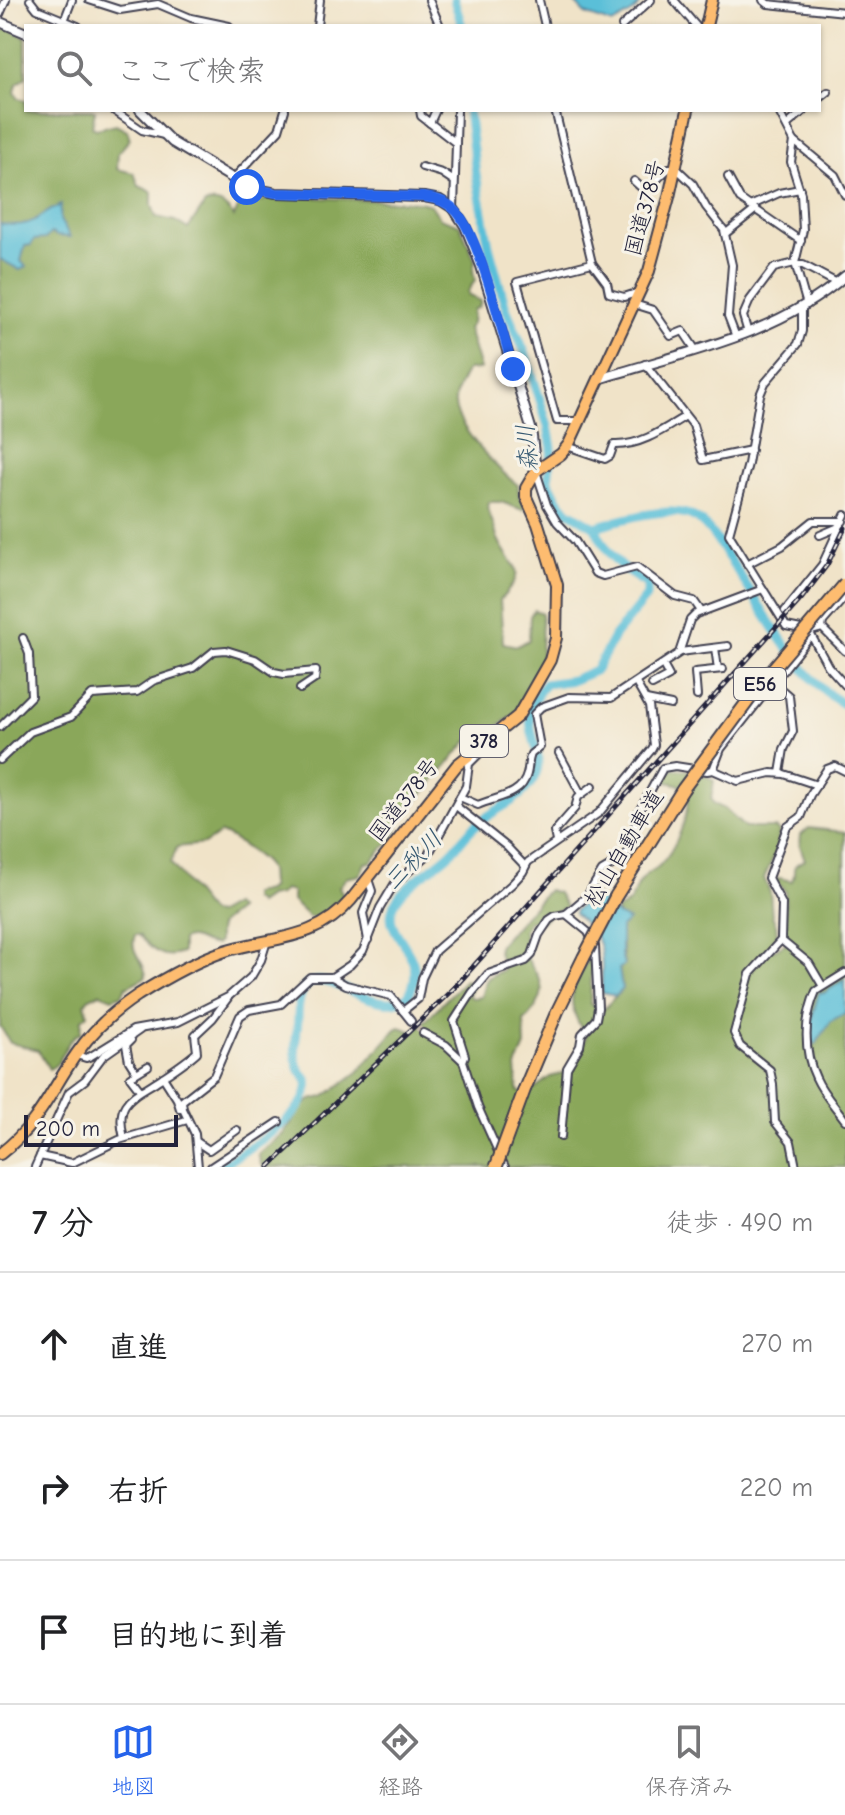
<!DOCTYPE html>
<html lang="ja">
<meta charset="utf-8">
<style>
:root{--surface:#fff;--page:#f6f6f6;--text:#202124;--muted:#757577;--line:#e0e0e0;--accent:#2563eb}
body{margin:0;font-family:"Comic Neue","Klee One",sans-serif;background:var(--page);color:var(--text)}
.scale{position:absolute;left:24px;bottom:20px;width:154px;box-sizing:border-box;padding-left:8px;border:4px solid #22223b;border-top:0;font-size:22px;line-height:28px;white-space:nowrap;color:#22223b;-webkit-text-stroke:6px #f7f3e8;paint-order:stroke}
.stop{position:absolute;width:24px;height:24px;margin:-18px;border:6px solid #2563eb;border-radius:50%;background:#fff}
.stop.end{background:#2563eb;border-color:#fff;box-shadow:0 2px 8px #0008}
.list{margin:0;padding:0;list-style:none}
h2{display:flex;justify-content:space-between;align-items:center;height:104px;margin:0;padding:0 32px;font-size:34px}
h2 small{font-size:26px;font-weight:400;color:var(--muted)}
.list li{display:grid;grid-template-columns:52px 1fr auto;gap:24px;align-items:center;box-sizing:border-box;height:144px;padding:0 32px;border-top:2px solid var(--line)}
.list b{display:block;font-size:30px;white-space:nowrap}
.list em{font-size:26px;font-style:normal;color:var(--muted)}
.icon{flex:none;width:44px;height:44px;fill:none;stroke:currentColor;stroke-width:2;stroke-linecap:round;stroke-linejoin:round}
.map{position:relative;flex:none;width:845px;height:1167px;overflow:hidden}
.search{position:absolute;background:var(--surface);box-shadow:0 2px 6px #0004;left:24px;right:24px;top:24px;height:88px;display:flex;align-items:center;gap:20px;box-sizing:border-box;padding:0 28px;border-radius:0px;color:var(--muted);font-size:30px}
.sheet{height:536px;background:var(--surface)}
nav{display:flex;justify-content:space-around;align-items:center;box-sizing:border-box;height:112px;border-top:2px solid var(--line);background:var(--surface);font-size:22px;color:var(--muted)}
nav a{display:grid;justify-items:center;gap:4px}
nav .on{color:var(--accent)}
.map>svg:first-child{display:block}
.forest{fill:#8aa75a;stroke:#56644a;stroke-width:2}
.water{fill:#5abfd8;stroke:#3e708a;stroke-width:2}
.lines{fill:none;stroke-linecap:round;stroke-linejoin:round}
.river{stroke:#5abfd8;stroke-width:9}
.minor-tunnel{stroke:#c7bcac;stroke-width:6;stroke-dasharray:6 3;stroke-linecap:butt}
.minor-casing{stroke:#413f50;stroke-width:10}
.tertiary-casing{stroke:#413f50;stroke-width:12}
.trunk-casing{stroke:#413f50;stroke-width:14}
.motorway-casing{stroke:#413f50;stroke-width:15}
.minor{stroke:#fff;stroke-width:6}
.tertiary{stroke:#fff;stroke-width:8}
.trunk{stroke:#fdbc70;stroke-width:10}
.motorway{stroke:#fdbc70;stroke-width:11}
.rail-casing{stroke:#22223b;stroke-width:5}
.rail{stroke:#f7f3e8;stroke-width:2;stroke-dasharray:6;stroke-linecap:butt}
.motorway-bridge-casing{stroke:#413f50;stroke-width:15;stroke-linecap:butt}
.motorway-bridge{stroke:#fdbc70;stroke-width:11}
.route{stroke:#2563eb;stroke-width:10}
.labels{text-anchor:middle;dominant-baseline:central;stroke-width:6;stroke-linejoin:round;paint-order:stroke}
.shield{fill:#f7f3e8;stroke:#62616f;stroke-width:2}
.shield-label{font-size:20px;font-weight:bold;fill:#22223b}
.street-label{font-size:22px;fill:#22223b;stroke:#f7f3e8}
.water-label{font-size:24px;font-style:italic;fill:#365972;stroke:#f7f3e8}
</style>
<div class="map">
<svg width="845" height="1167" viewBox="0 0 845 1167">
<rect width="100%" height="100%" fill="#f7f3e8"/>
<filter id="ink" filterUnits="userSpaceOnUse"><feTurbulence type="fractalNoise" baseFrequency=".0125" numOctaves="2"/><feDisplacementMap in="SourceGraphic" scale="16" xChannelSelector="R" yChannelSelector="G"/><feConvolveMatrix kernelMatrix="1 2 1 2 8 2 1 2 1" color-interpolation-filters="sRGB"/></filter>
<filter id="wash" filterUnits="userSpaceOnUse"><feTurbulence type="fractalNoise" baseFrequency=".006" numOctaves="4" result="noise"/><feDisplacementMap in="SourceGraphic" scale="32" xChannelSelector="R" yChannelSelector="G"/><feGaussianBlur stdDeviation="1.8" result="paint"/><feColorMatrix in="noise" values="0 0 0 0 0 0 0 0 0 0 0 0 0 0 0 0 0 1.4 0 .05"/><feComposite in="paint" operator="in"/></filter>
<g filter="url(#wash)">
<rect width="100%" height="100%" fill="#f0e3c8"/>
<g class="forest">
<path d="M8,29L26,37V77L17,84L15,92L18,98L26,100V110H95L92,127L96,129L116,124L127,130L130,139L118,153L117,169L134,173L139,186L152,192V205L156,217L175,221L188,229L205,204C221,200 225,206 234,217L239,206L265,200L271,196L421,202L431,205L440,218L460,225L475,260L473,271L475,280L468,292L469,296L481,301L479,307L473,310L472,323L468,329L480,369L468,370L465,373C460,382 454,394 455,404C456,427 500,472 518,485L519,495L525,508L523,510L501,502H489C487,510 489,513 492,521C495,527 495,534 498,539C511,569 531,567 500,600L503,643L517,646L529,640L530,616L534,610L542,613L541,667L514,714L494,729L476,735L467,742L399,821L395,835L371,862L365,863C359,879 361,874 346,878L339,887L344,896L326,912L325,917H309L292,901V892L284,890L279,895L268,897L258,904L252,899V894L267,891L271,887C268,880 271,874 268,868C266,860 230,836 221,833L204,844L177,847L171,863L210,913L217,914L233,905L238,910C221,924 217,920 218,942L216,945C203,947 195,933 182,940V953C162,961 151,949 139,935H135C128,953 146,961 146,977L126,987L122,995L112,998L100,993L88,999L85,1004L88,1014L82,1019L81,1033C62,1039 66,1063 49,1069L38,1050L10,1043L0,1026V31Z"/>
<path d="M668,769C685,769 700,770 714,781L711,798L714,804L725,809L745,828H775L779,831L778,848L764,878L770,892L772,916L776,924L777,934L772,947L774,950L786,943L785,891L775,880L779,878L792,881C798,868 787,868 805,860L800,846L801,835L809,828L845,832V1167H262L258,1154L283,1134L304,1105L311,1100L324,1097L358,1072L396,1029L400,1027L414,1032L465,980L471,983L472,988L468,996L473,998L481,997C487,978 482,980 503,970C503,961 496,954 498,946L548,890L558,893L566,907L550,914L541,922L529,920L523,932L525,934C515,972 568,977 524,1021L525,1046L516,1067L518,1091L526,1095L550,1077L573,1071L586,1037C564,1000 571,994 588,958L592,960L590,1004L604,1009L622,989L619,969L624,964L617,910C638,901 631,891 644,877C648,872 655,870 659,866C676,849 690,815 688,790L677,784L661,781L660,778Z"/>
</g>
<g class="water">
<polygon points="572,0 644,0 633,12 612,24 585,14"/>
<path d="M61,205L60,220L70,237L57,236L51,233L45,239L34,240L31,245L25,246L21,261L26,267L20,270L0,259V224C37,228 35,216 61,205Z"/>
<path d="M595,895L617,915L629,920L621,928V954L624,965L619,969L622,989L615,996L602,993C601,954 608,941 574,914L575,910Z"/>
<polygon points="845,979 845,1013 831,1021 816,1044 812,1043 810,1024 819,992 824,993"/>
</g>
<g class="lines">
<g class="river">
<polyline points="454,0 462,26"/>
<path d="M468,110L476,174L489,246L506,308L526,355L548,426L552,448L548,480L557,498L568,511L595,527C620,520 668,505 692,516C707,523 719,544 728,557C759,601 797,679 845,705"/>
<path d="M220,1167C245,1148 313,1117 307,1079C305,1076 301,1073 299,1069C292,1057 297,1033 298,1019C298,932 369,1026 408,996C432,955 384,937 392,910C400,885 432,871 449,854C458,846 465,835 474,827C490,811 513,805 528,787C559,750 506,729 545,684L573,680L596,670L615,635L647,596V584C621,570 607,554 595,527"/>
</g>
</g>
</g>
<g filter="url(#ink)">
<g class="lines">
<polyline class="minor-tunnel" points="411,1021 423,1033"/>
<g class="minor-casing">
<g id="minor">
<polyline points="30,0 37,9 78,26"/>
<polyline points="89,0 120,10 158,4 191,18 229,26"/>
<polyline points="429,0 440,26"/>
<polyline points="539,0 545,26"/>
<polyline points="674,0 696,26"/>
<polyline points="763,0 768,4 845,12"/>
<polyline points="0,14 6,0"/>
<polyline points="62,26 72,0"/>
<polyline points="317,26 320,0"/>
<polyline points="622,26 651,0"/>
<polyline points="819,99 828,92"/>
<polyline points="113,110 142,130 164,135"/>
<polyline points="420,110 421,116 456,143"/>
<polyline points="555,110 592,263 517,282 557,421 581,421"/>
<polyline points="778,110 794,141 835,175 845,195"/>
<polyline points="430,123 436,110"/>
<polyline points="787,125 805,110"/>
<polyline points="794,141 791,162 801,194 803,230 795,263 807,305"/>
<polyline points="422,167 442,173 454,181"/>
<polyline points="728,177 740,199 801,241"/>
<polyline points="233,179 279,130 285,110"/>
<polyline points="634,181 645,191 669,168 676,168 693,184 706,207 724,230 732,265 728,316 736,337"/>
<polyline points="750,206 779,193 800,189"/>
<polyline points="454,209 457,110"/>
<polyline points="725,234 755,210"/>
<polyline points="592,263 607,283 609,293 624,297 639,292"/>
<polyline points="796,265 803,265 837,283"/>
<polyline points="634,304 653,310 671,336 683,331 695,349"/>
<polyline points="802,308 802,331 798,344 765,383 760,395 748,464 729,534 786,626 811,631 822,628 845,651"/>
<polyline points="748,333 743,316 750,300 774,268 795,263"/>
<polyline points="645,364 693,425 703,460 751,450"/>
<path d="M567,446L605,459L610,456L614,445C640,446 663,430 684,417"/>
<polyline points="536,471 547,505 557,522 575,541 595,573 603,576 637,567 675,596 694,601 701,611"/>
<polyline points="820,535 841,526"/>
<polyline points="747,564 782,546 813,521 843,521"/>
<polyline points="785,611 822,565 845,515"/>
<polyline points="822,628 823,622 845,597"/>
<polyline points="811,635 828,666 845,685"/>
<polyline points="715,648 718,669"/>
<polyline points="680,652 728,646"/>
<polyline points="749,676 754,685 767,690 782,690 789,696 793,731 784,749 780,773"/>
<polyline points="652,685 669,676 663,665"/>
<polyline points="697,696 695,672 723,669"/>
<polyline points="646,700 671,705"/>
<polyline points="0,727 31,696 29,654 23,638"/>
<polyline points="559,753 581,794"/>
<polyline points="0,760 30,732 71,717 92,695 137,692 153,681 193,668 214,651 226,650 255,659 274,672 284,674 316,671 315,679 300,689"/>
<polyline points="713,770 721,749 811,635"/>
<path d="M460,797L478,805C496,797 522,796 527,774C529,767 528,761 531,754L540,747L534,714L541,707L569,697L611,698L679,653L690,620L696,614L763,589"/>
<polyline points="456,806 507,847 525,866"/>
<polyline points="556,841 554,832 575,808 578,797 593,786"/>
<polyline points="368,940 363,913 372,891 368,879"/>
<polyline points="781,940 809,963 822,985"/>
<path d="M845,973L816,991C804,1018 803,1051 816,1078C823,1094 835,1106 845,1120"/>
<polyline points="332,977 350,965 363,951 380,908 395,883 428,855 466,786 469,764 480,753"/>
<polyline points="403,1011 418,999 422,978 435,951 512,884 523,872 528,862 599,813 652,749 654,745 649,706 636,683"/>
<polyline points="423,1033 446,1045 463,1061"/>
<polyline points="131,1040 126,1045 129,1061 136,1072"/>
<polyline points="76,1055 86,1058 91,1056 133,1030 178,1022 228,997 251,977 261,960 267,941"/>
<polyline points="163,1077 177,1099 180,1109"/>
<polyline points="140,1090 130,1077 148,1066"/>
<polyline points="561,1137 567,1068 580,1046 582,1034 596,1019 598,1008 595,946 588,932 566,914"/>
<path d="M124,1138C114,1100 133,1097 160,1079C172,1071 186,1062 197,1052L195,1035L213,1018L228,998"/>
<polyline points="197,1142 209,1150 237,1130"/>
<polyline points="40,1156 72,1163 119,1140 187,1120"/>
<polyline points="35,1167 69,1092 85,1080 103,1056 140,1030"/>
<polyline points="198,1167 195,1134 183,1109 182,1101 214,1076 240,1016 249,1010 281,1004 310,977 332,977 346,985 391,996 411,1021"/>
<polyline points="211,1167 279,1122"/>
<polyline points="505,1167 478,1107 463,1061 465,1056 454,1021 472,993 488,974 526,961 532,955 539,935 549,920 555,916 566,914 587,896 602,871 624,858 632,842 637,815 663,768 675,766 707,771 713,770 738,781 771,773 784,774 817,785"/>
<polyline points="796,1167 791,1142 775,1122 773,1084 770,1070 740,1046 734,1033 750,974 781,940 782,904 768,878 787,827 801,817 810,795 827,769 835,766 845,771"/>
</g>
</g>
<g class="tertiary-casing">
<g id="tertiary">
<polyline points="0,22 26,33"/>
<polyline points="140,110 172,142 247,187 276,193 424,197 440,200 454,209 465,226 481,266 531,428 536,471"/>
<path d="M602,378C686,352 777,335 845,276"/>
</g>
</g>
<g class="trunk-casing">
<g id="trunk">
<polyline points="706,26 712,0"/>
<path d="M0,1154C41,1122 49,1093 77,1053C93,1030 114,1011 138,995C165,978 195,961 225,951C273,936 315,942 351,900L457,765L518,716L550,660L556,638L557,585L538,524L526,497V488L536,471L561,454L569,444L649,271L669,197L688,110"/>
</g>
</g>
<g class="motorway-casing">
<g id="motorway">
<polyline points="616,896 683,789"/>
<polyline points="525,1088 557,1012 584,957"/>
</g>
</g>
<use href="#minor" class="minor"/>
<use href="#tertiary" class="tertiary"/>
<use href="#trunk" class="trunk"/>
<use href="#motorway" class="motorway"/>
<g class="rail-casing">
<polyline id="rail" points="269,1167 454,988 802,598 827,565 845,528"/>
</g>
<use href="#rail" class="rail"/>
<g class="motorway-bridge-casing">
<g id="motorway-bridge">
<polyline points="683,789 765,678 845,584"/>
<polyline points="584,957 616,896"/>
<polyline points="496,1167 525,1088"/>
</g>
</g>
<use href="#motorway-bridge" class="motorway-bridge"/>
</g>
</g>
<g class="lines" filter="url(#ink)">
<path class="route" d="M247,187L276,193L424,197C436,198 448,202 457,212C480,239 502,331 513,369"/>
</g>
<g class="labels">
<g class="shield">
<rect x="734" y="668" width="52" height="32" rx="6"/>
<rect x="460" y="725" width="48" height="32" rx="6"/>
</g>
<g class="shield-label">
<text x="760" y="684">E56</text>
<text x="484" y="741">378</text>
</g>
<g class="street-label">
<text transform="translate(645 208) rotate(-75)">国道378号</text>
<text transform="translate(404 800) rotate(-52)">国道378号</text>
<text transform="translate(624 848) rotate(-59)">松山自動車道</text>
</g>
<g class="water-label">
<text transform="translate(527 448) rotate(-95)">森川</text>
<text transform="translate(413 860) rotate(-46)">三秋川</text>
</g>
</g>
</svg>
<div class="scale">200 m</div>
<div class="stop" style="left:247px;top:187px"></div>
<div class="stop end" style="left:513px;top:369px"></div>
<div class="search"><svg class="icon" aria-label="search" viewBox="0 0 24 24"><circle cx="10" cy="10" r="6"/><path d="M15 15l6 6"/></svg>ここで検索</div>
</div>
<section class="sheet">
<h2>7 分<small>徒歩 · 490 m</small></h2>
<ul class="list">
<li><svg class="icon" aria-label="ahead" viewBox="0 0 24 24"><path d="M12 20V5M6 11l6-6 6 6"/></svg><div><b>直進</b></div><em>270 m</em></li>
<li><svg class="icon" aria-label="right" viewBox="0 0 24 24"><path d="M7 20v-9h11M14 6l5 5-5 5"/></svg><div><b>右折</b></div><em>220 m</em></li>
<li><svg class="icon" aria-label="arrive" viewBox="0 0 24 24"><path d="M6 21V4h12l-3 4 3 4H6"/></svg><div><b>目的地に到着</b></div></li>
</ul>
</section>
<nav>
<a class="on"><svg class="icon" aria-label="map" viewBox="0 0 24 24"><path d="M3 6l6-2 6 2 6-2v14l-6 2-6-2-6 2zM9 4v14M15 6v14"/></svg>地図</a>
<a><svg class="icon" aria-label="directions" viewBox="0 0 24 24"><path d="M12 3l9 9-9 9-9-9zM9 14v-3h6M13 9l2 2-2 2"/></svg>経路</a>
<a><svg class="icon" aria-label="saved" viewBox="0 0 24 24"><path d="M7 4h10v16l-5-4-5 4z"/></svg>保存済み</a>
</nav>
